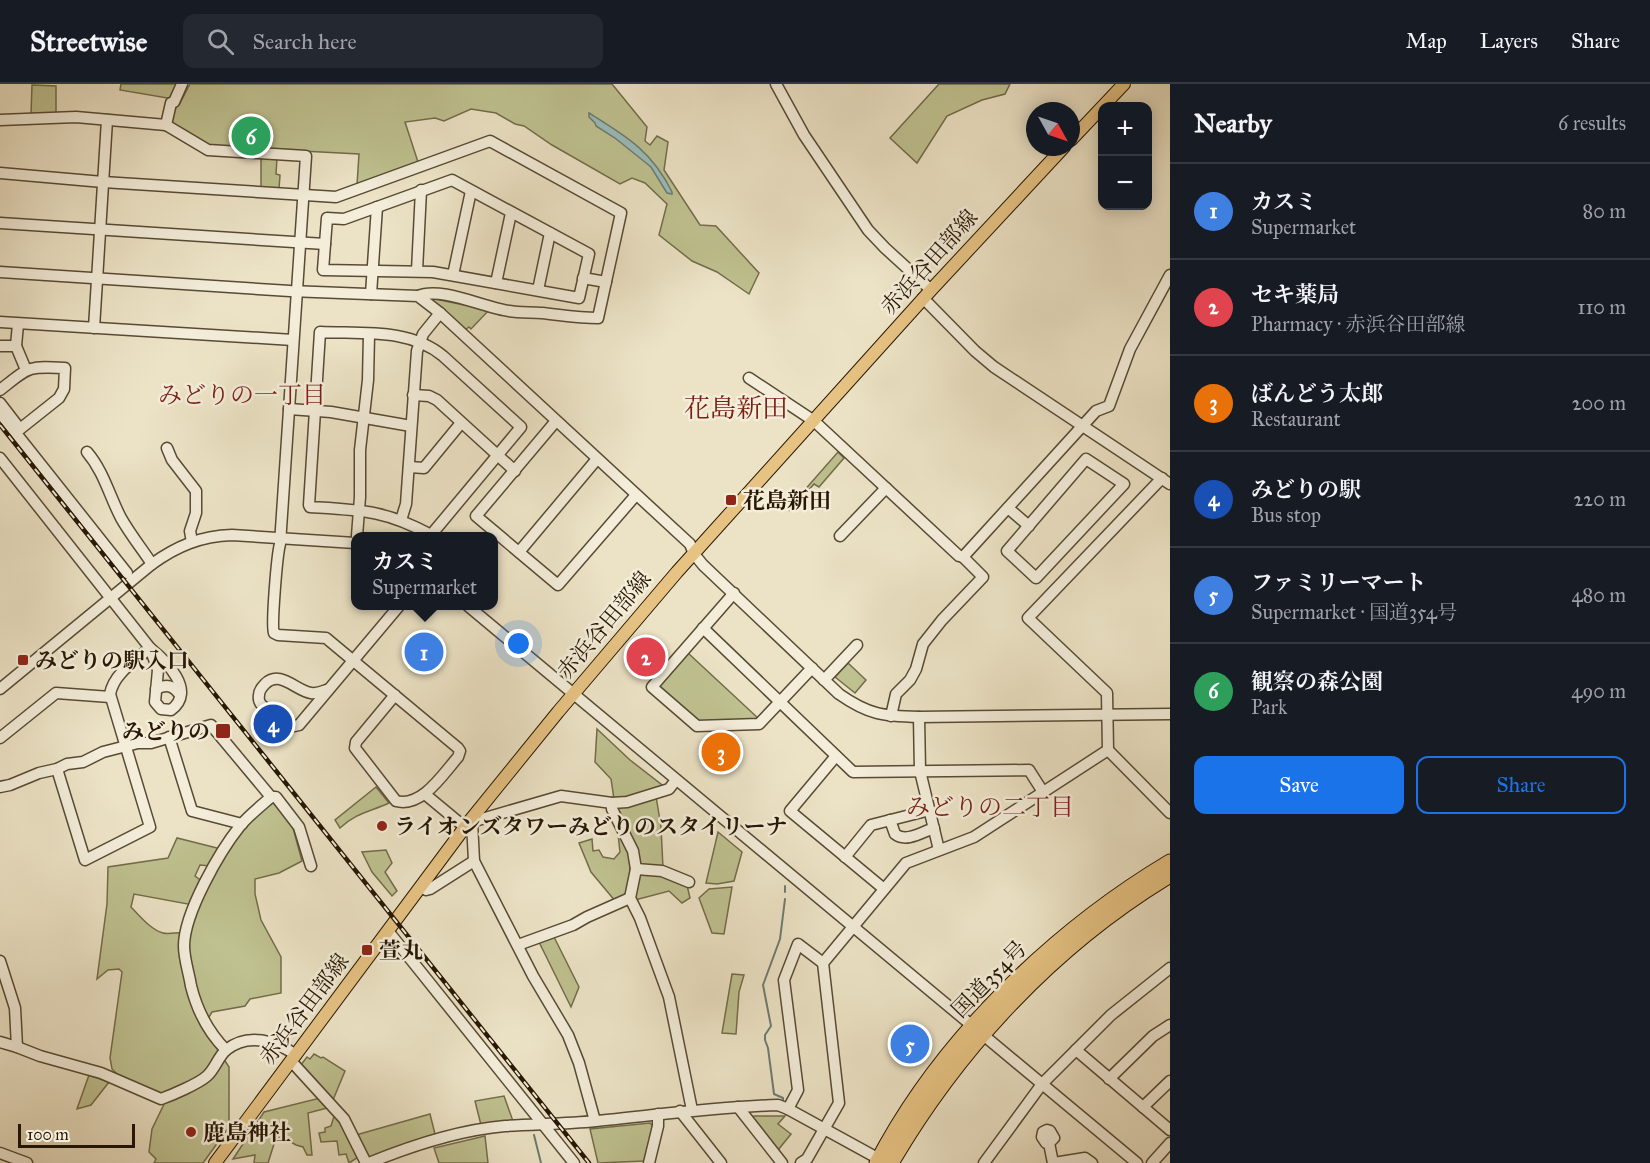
<!DOCTYPE html>
<meta charset="utf-8">
<style>
:root{--surface:#171b24;--page:#242831;--text:#f1f3f6;--muted:#9ea1a6;--line:#363941;--accent:#1a73e8}
body{margin:0;font-family:"IM FELL Great Primer","Noto Serif JP",serif;background:var(--page);color:var(--text)}
.controls{position:absolute;right:18px;top:18px;display:grid;overflow:hidden;border-radius:12px;box-shadow:0 3px 15px #0003}
.controls button{width:54px;height:54px;display:grid;place-items:center;padding:0;border:0;border-bottom:2px solid var(--line);background:var(--surface);color:var(--text);font:30px sans-serif}
.compass{position:absolute;left:1026px;top:18px;width:54px;height:54px;border-radius:50%;background:var(--surface);box-shadow:0 3px 15px #0003;rotate:130deg}
.scale{position:absolute;left:18px;bottom:15px;width:117px;box-sizing:border-box;padding-left:6px;border:3px solid #271703;border-top:0;font-size:16px;line-height:21px;white-space:nowrap;color:#271703;-webkit-text-stroke:4px #f3edda;paint-order:stroke}
.you{position:absolute;left:519px;top:560px;width:21px;height:21px;margin:-15px;border:4px solid #fff;border-radius:50%;background:#1a73e8;box-shadow:0 0 0 9px #1a73e833}
.badge{display:grid;place-items:center;width:39px;height:39px;border-radius:50%;background:var(--accent);color:#fff;font-size:20px;font-weight:700}
.pin{position:absolute;translate:-50% -50%;border:3px solid #fff;box-shadow:0 2px 6px #0006}
.popup{position:absolute;left:351px;top:448px;width:147px;height:78px;box-sizing:border-box;display:grid;place-content:center;border-radius:12px;background:var(--surface);filter:drop-shadow(0 2px 4px #0005);font-size:20px;white-space:nowrap;color:var(--muted)}
.popup b{font-size:22px;color:var(--text)}
.popup::after{content:'';position:absolute;left:50%;top:100%;margin-left:-12px;border:12px solid transparent;border-top-color:var(--surface)}
.list{margin:0;padding:0;list-style:none}
h2{display:flex;justify-content:space-between;align-items:center;height:78px;margin:0;padding:0 24px;font-size:26px}
h2 small{font-size:20px;font-weight:400;color:var(--muted)}
.list li{display:grid;grid-template-columns:39px 1fr auto;gap:18px;align-items:center;box-sizing:border-box;height:96px;padding:0 24px;border-top:2px solid var(--line)}
.list b{display:block;font-size:22px;white-space:nowrap}
.list p{margin:0;font-size:20px;white-space:nowrap;color:var(--muted)}
.list em{font-size:20px;font-style:normal;color:var(--muted)}
.actions{display:flex;gap:12px;padding:18px 24px}
.actions a{flex:1;padding:14px 0;border:2px solid var(--accent);border-radius:12px;text-align:center;font-size:21px;color:var(--accent)}
.actions .main{background:var(--accent);color:#fff}
.icon{flex:none;width:33px;height:33px;fill:none;stroke:currentColor;stroke-width:2;stroke-linecap:round;stroke-linejoin:round}
.map{position:relative;flex:none;width:1170px;height:1079px;overflow:hidden}
header{display:flex;align-items:center;gap:36px;box-sizing:border-box;height:84px;padding:0 30px;background:var(--surface);border-bottom:2px solid var(--line)}
header strong{font-size:28px}
nav{display:flex;gap:33px;margin-inline-start:auto;font-size:21px}
.search{width:420px;height:54px;background:var(--page);display:flex;align-items:center;gap:15px;box-sizing:border-box;padding:0 21px;border-radius:12px;color:var(--muted);font-size:22px}
main{display:flex}
aside{flex:1;background:var(--surface)}
.map>svg:first-child{display:block}
.green{fill:#bfc190;stroke:#736c4a;stroke-width:1.5}
.water{fill:#9abdbc;stroke:#6c7b72;stroke-width:1.5}
.lines{fill:none;stroke-linecap:round;stroke-linejoin:round}
.stream{stroke:#6c7b72;stroke-width:2}
.minor-casing{stroke:#584a34;stroke-width:13}
.major-casing{stroke:#271703;stroke-width:14}
.highway-casing{stroke:#271703;stroke-width:17}
.minor{stroke:#f3edda;stroke-width:10}
.major{stroke:#e6c283;stroke-width:12}
.highway{stroke:#e6c283;stroke-width:15}
.rail-casing{stroke:#271703;stroke-width:4.5}
.rail{stroke:#f3edda;stroke-width:2;stroke-dasharray:7;stroke-linecap:butt}
.poi-dot{fill:#8f2418;stroke:#f3edda;stroke-width:2}
.labels{text-anchor:middle;dominant-baseline:central;stroke-width:5;stroke-linejoin:round;paint-order:stroke}
.street-label{font-size:22px;fill:#271703;stroke:#f3edda}
.poi-label{font-size:22px;font-weight:bold;fill:#271703;stroke:#f3edda;text-anchor:start}
.neighbourhood-label{font-size:24px;fill:#7a1f14;stroke:#f3edda}
.quarter-label{font-size:26px;fill:#7a1f14;stroke:#f3edda}
</style>
<header>
<strong>Streetwise</strong>
<div class="search"><svg class="icon" aria-label="search" viewBox="0 0 24 24"><circle cx="10" cy="10" r="6"/><path d="M15 15l6 6"/></svg>Search here</div>
<nav><a>Map</a><a>Layers</a><a>Share</a></nav>
</header>
<main>
<div class="map">
<svg width="1170" height="1079" viewBox="0 0 1170 1079">
<rect width="100%" height="100%" fill="#ece3c6"/>
<filter id="stains"><feTurbulence type="fractalNoise" baseFrequency=".00333" numOctaves="4"/><feColorMatrix values="0 0 0 0 .2 0 0 0 0 .09 0 0 0 0 .02 0 0 0 .5 -.17"/></filter>
<radialGradient id="worn" r=".72"><stop offset=".6" stop-color="#630" stop-opacity="0"/><stop offset="1" stop-color="#630" stop-opacity=".3"/></radialGradient>
<g class="green">
<polygon points="121,0 179,0 173,15 120,6"/>
<polygon points="190,0 612,0 647,43 645,57 650,61 657,52 668,58 664,86 700,141 716,142 759,189 749,210 717,188 692,177 659,151 667,120 645,99 632,94 620,100 552,61 524,42 515,40 496,29 471,25 444,37 435,34 405,38 418,78 357,101 359,70 209,62 171,38 177,20 179,21"/>
<polygon points="939,0 1010,0 1005,10 982,16 947,32 917,79 890,54"/>
<polygon points="32,1 56,2 56,29 31,30"/>
<polygon points="261,73 277,74 276,90 280,91 279,105 261,103"/>
<polygon points="430,214 489,226 471,245 469,243 465,246"/>
<polygon points="838,368 844,374 819,403 814,400 790,427 788,425"/>
<polygon points="688,569 759,635 700,637 660,605 660,601"/>
<polygon points="848,579 866,596 855,609 835,593"/>
<polygon points="597,645 630,676 666,704 624,717 614,715 611,695 595,678"/>
<path d="M376,703L389,719C369,728 356,729 340,744L335,736Z"/>
<polygon points="656,712 661,743 663,784 640,781 615,723"/>
<path d="M270,718L277,719L293,744L302,777L279,789L255,795V810L261,836L281,873V909L250,915L245,922L212,928L203,943L229,983V1043L203,1079H154L156,1075L149,1068L152,1045L166,1016L118,991L112,985L110,974L122,888L119,885L108,886L97,895L107,820L108,783L168,774L177,754L221,765L211,782L200,781L195,792L203,798L193,821L134,810L131,823C140,832 151,846 163,849C170,851 180,847 189,849C201,811 217,771 246,741C253,733 262,726 270,718Z"/>
<path d="M617,741C633,774 634,776 626,812L616,818L591,788L579,759L592,755L593,767L599,766L603,773L614,775L620,768Z"/>
<polygon points="718,748 742,768 734,797 717,800 706,799"/>
<polygon points="386,766 392,779 385,788 397,807 392,812 372,788 362,768"/>
<polygon points="639,790 665,792 687,801 690,814 682,819 669,807 635,816 637,791"/>
<polygon points="732,803 724,850 712,849 699,814 709,805"/>
<polygon points="554,853 579,903 571,923 539,858"/>
<polygon points="732,890 744,891 739,908 736,950 722,949"/>
<polygon points="314,970 321,974 323,973 345,987 333,1016 300,982 307,973 310,975"/>
<polygon points="89,991 109,998 91,1021 77,1025"/>
<polygon points="504,1012 513,1037 481,1041 475,1017"/>
<polygon points="320,1014 327,1024 308,1029 312,1071 307,1071 303,1063 296,1061 281,1052 274,1060 268,1079 254,1079 255,1071 233,1075 264,1028"/>
<polygon points="335,1029 360,1072 349,1079 346,1070 339,1071 337,1057 321,1058 319,1049 325,1048 325,1044 331,1042"/>
<polygon points="430,1030 435,1050 369,1074 356,1051"/>
<polygon points="754,1032 785,1032 778,1040 791,1050 778,1066 751,1035"/>
<polygon points="650,1039 653,1042 644,1077 598,1079 590,1045"/>
<polygon points="485,1052 488,1079 439,1079 434,1064"/>
</g>
<path class="water" d="M589,29C626,52 652,67 672,108V110L667,109L651,83L615,54L596,42L595,39L589,33Z"/>
<g class="lines">
<g class="stream">
<polyline points="785,802 785,808"/>
<polyline points="783,1017 783,1014 774,1010 768,964 765,956 765,951 771,942 763,901 780,855 785,815"/>
<polyline points="534,1051 541,1079"/>
</g>
<g class="minor-casing">
<g id="minor">
<path d="M182,0L174,18L171,19L166,41L208,66L306,72L280,460C277,471 271,542 274,549L278,551L326,554L458,664L460,667L458,673C443,690 422,724 396,717L355,664L356,658L395,611"/>
<polyline points="776,0 804,51 868,146 885,164 931,206"/>
<polyline points="0,36 76,33 166,41"/>
<path d="M0,89L103,98L336,113L490,57L621,129L598,234C579,234 561,231 542,229C531,228 520,229 509,227C485,224 441,202 418,212"/>
<polygon points="452,96 589,170 579,214 433,188 323,186 327,134 344,135"/>
<polyline points="0,139 325,160"/>
<polyline points="417,187 421,106"/>
<path d="M0,188L290,207L418,212L440,229L690,460L694,470L703,481L839,610C869,631 883,632 919,633L1170,630"/>
<polyline points="453,191 471,107"/>
<polyline points="583,194 606,198"/>
<polyline points="496,199 511,129"/>
<polyline points="538,206 550,149"/>
<polyline points="371,210 377,123"/>
<polyline points="923,214 975,267 994,283 1170,400"/>
<polyline points="0,238 293,256"/>
<polyline points="18,240 16,262 26,286"/>
<polyline points="94,244 107,36"/>
<path d="M320,248C362,250 409,244 443,272L521,343L431,451C385,426 360,426 310,423L309,421Z"/>
<polyline points="0,262 16,262"/>
<polyline points="749,294 814,337 959,472 963,473 1096,327 1109,322 1130,265 1170,191"/>
<path d="M0,306C29,283 27,282 65,284L64,305L59,314L20,345L0,319"/>
<polyline points="413,311 429,312 437,316 515,387"/>
<polyline points="289,325 331,328 411,342"/>
<polyline points="0,329 127,489"/>
<polyline points="556,337 476,432 558,501 636,411"/>
<polyline points="167,364 172,376 196,407 196,429 190,447 192,458"/>
<path d="M87,368C104,388 109,411 121,434C130,450 142,465 152,480"/>
<path d="M0,374L150,564C166,577 197,607 171,626L161,625L155,618L158,586L150,564"/>
<polygon points="1086,375 1124,400 1036,494 1007,467"/>
<polyline points="409,383 424,384 461,339"/>
<polyline points="1008,424 1029,442"/>
<polyline points="401,436 406,420 417,267 423,250 440,229"/>
<polyline points="357,452 360,413 360,366 368,296 369,251"/>
<polyline points="840,452 886,404"/>
<polyline points="519,468 597,375"/>
<polyline points="734,509 652,603 697,642 759,640 812,584"/>
<polyline points="468,522 1137,1079"/>
<polyline points="703,544 853,688 1029,686 1043,708"/>
<polyline points="824,596 857,561"/>
<path d="M0,605L152,480C177,462 201,452 232,451L355,459"/>
<path d="M156,605C167,600 173,601 180,611"/>
<path d="M329,605C323,607 318,610 311,609C296,607 280,585 265,600C262,603 259,606 259,611C258,617 260,620 264,623C272,631 280,638 290,643L299,641L399,522"/>
<polyline points="891,632 896,610 910,596 916,585 923,560 942,536 983,493 963,473"/>
<polyline points="919,633 920,687 939,766"/>
<polyline points="169,653 192,727 242,740"/>
<polyline points="0,654 56,609 110,613"/>
<polyline points="1108,666 1170,729"/>
<polyline points="836,672 790,727 884,805"/>
<path d="M57,685L85,776L150,743L110,610C114,589 135,577 150,564"/>
<polyline points="0,703 10,701 39,689 57,685 67,680 83,678 103,668 138,659 151,659 211,641 271,713 276,713 299,743 311,782"/>
<polyline points="426,711 461,740 468,739 561,712 612,719 627,718 669,705 676,696"/>
<polyline points="612,719 612,725 633,767 636,785 630,814 640,834 669,913 692,1026"/>
<path d="M890,736L895,750C906,759 922,748 934,744"/>
<polyline points="472,738 474,777 533,892 568,951 579,979 595,1037"/>
<polyline points="845,773 871,741 930,726"/>
<polyline points="636,785 662,787 689,798"/>
<polyline points="422,802 426,806 430,805 474,777"/>
<polyline points="388,847 574,1079"/>
<polyline points="518,861 573,841 587,833 630,814"/>
<polyline points="0,877 15,924 17,963"/>
<path d="M0,958L17,963L40,972L101,989L161,1015C172,1011 198,1000 207,992C215,985 218,973 226,966C248,948 276,957 296,971"/>
<path d="M226,966C209,949 197,926 191,902C189,889 184,875 184,862C184,829 220,767 240,742C249,731 261,722 271,713"/>
<polyline points="1076,966 1170,1046"/>
<polyline points="291,977 344,1035 366,1079"/>
<polyline points="1109,995 1153,952 1170,941"/>
<polyline points="738,1023 782,1079"/>
<polyline points="1143,1023 1170,997"/>
<polyline points="788,1025 798,1006 784,896 798,860 823,879"/>
<polyline points="680,1027 721,1079"/>
<polyline points="1049,1059 1046,1059 1042,1053 1043,1048 1047,1046 1050,1047 1054,1054 1049,1059 1053,1079"/>
<polyline points="0,1069 27,1079"/>
<path d="M369,1079C413,1061 458,1046 505,1042C536,1040 566,1040 596,1037C657,1031 717,1023 778,1021L788,1025L879,1075"/>
<polyline points="649,1079 658,1042 658,1030"/>
<polyline points="801,1079 807,1075 839,1019 823,879 906,779 974,753 1108,666 1107,609 1028,534 1162,394"/>
<polyline points="984,1079 1042,1000 1111,931 1170,884"/>
<polyline points="1054,1079 1085,1074 1092,1079"/>
<polyline points="1152,1079 1170,1059"/>
</g>
</g>
<g class="major-casing">
<g id="major">
<polyline points="1071,56 1124,0"/>
<polyline points="215,1079 468,739 558,628 677,488 931,206 1064,63"/>
</g>
</g>
<g class="highway-casing">
<g id="highway">
<path d="M877,1079C940,957 1053,848 1170,778"/>
<path d="M891,1079C959,963 1054,861 1170,791"/>
</g>
</g>
<use href="#minor" class="minor"/>
<use href="#major" class="major"/>
<use href="#highway" class="highway"/>
<g class="rail-casing">
<polyline id="rail" points="0,341 589,1079"/>
</g>
<use href="#rail" class="rail"/>
</g>
<g class="poi-dot">
<rect x="725" y="410" width="12" height="12" rx="3"/>
<rect x="17" y="570" width="12" height="12" rx="3"/>
<rect x="215" y="639" width="16" height="16" rx="3"/>
<circle cx="382" cy="742" r="6"/>
<rect x="361" y="860" width="12" height="12" rx="3"/>
<circle cx="191" cy="1048" r="6"/>
</g>
<g class="labels">
<g class="street-label">
<text transform="translate(929 178) rotate(-48)">赤浜谷田部線</text>
<text transform="translate(604 541) rotate(-50)">赤浜谷田部線</text>
<text transform="translate(989 895) rotate(-46)">国道354号</text>
<text transform="translate(304 925) rotate(-53)">赤浜谷田部線</text>
</g>
<g class="poi-label">
<text x="743" y="416">花島新田</text>
<text x="35" y="576">みどりの駅入口</text>
<text x="210" y="647" text-anchor="end">みどりの</text>
<text x="394" y="742">ライオンズタワーみどりのスタイリーナ</text>
<text x="379" y="866">萱丸</text>
<text x="203" y="1048">鹿島神社</text>
</g>
<g class="neighbourhood-label">
<text x="242" y="311">みどりの一丁目</text>
<text x="990" y="723">みどりの二丁目</text>
</g>
<g class="quarter-label">
<text x="736" y="324">花島新田</text>
</g>
</g>
<rect width="100%" height="100%" filter="url(#stains)"/>
<rect width="100%" height="100%" fill="url(#worn)"/>
</svg>
<div class="controls">
<button>+</button>
<button>−</button>
</div>
<svg class="compass" viewBox="-18 -18 36 36"><path d="M0-13l5 13h-10z" fill="#e53935"/><path d="M0 13l5-13h-10z" fill="#9ea1a6"/></svg>
<div class="scale">100 m</div>
<div class="you"></div>
<div class="pin badge" style="left:424px;top:568px;background:#3f7fe0">1</div>
<div class="popup"><b>カスミ</b>Supermarket</div>
<div class="pin badge" style="left:646px;top:573px;background:#e0444e">2</div>
<div class="pin badge" style="left:721px;top:668px;background:#e8710a">3</div>
<div class="pin badge" style="left:273px;top:640px;background:#1a4fb4">4</div>
<div class="pin badge" style="left:910px;top:960px;background:#3f7fe0">5</div>
<div class="pin badge" style="left:251px;top:52px;background:#2e9e5b">6</div>
</div>
<aside>
<h2>Nearby<small>6 results</small></h2>
<ul class="list">
<li><span class="badge" style="background:#3f7fe0">1</span><div><b>カスミ</b><p>Supermarket</p></div><em>80 m</em></li>
<li><span class="badge" style="background:#e0444e">2</span><div><b>セキ薬局</b><p>Pharmacy · 赤浜谷田部線</p></div><em>110 m</em></li>
<li><span class="badge" style="background:#e8710a">3</span><div><b>ばんどう太郎</b><p>Restaurant</p></div><em>200 m</em></li>
<li><span class="badge" style="background:#1a4fb4">4</span><div><b>みどりの駅</b><p>Bus stop</p></div><em>220 m</em></li>
<li><span class="badge" style="background:#3f7fe0">5</span><div><b>ファミリーマート</b><p>Supermarket · 国道354号</p></div><em>480 m</em></li>
<li><span class="badge" style="background:#2e9e5b">6</span><div><b>観察の森公園</b><p>Park</p></div><em>490 m</em></li>
</ul>
<div class="actions"><a class="main">Save</a><a>Share</a></div>
</aside>
</main>
